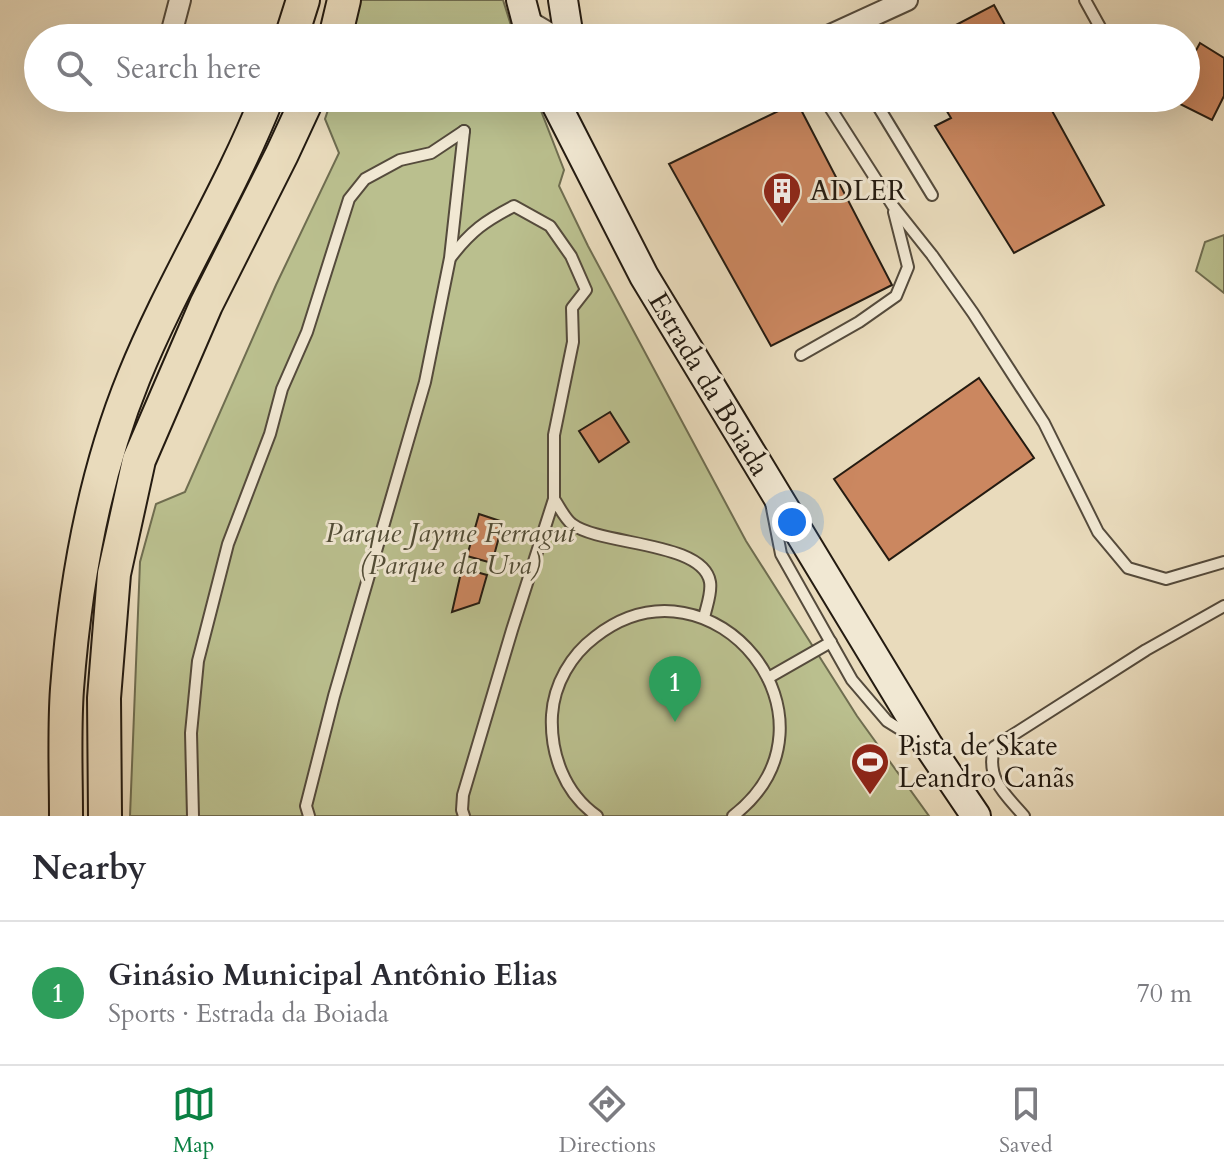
<!DOCTYPE html>
<meta charset="utf-8">
<style>
:root{--surface:#fff;--page:#f7f7f7;--text:#2b2b33;--muted:#7c7c81;--line:#e1e1e2;--accent:#0b8043}
body{margin:0;font-family:Cardo,serif;background:var(--page);color:var(--text)}
.you{position:absolute;left:792px;top:522px;width:28px;height:28px;margin:-20px;border:6px solid #fff;border-radius:50%;background:#1a73e8;box-shadow:0 0 0 12px #1a73e833}
.badge{display:grid;place-items:center;width:52px;height:52px;border-radius:50%;background:var(--accent);color:#fff;font-size:26px;font-weight:700}
.pin{position:absolute;translate:-50% -66px;filter:drop-shadow(0 2px 4px #0008)}
.pin::after{content:'';position:absolute;top:42px;width:28px;height:24px;background:inherit;clip-path:polygon(0 0,100% 0,50% 100%)}
.list{margin:0;padding:0;list-style:none}
h2{display:flex;justify-content:space-between;align-items:center;height:104px;margin:0;padding:0 32px;font-size:34px}
h2 small{font-size:26px;font-weight:400;color:var(--muted)}
.list li{display:grid;grid-template-columns:52px 1fr auto;gap:24px;align-items:center;box-sizing:border-box;height:144px;padding:0 32px;border-top:2px solid var(--line)}
.list b{display:block;font-size:30px;white-space:nowrap}
.list p{margin:0;font-size:26px;white-space:nowrap;color:var(--muted)}
.list em{font-size:26px;font-style:normal;color:var(--muted)}
.icon{flex:none;width:44px;height:44px;fill:none;stroke:currentColor;stroke-width:2;stroke-linecap:round;stroke-linejoin:round}
.map{position:relative;flex:none;width:1224px;height:816px;overflow:hidden}
.search{position:absolute;background:var(--surface);box-shadow:0 8px 32px #0002;left:24px;right:24px;top:24px;height:88px;display:flex;align-items:center;gap:20px;box-sizing:border-box;padding:0 28px;border-radius:44px;color:var(--muted);font-size:30px}
.sheet{height:248px;background:var(--surface)}
nav{display:flex;justify-content:space-around;align-items:center;box-sizing:border-box;height:112px;border-top:2px solid var(--line);background:var(--surface);font-size:22px;color:var(--muted)}
nav a{display:grid;justify-items:center;gap:4px}
nav .on{color:var(--accent)}
.map>svg:first-child{display:block}
.green{fill:#babf8e;stroke:#6f6d50;stroke-width:2}
.building{fill:#cb8760;stroke:#241b11;stroke-width:2}
.lines{fill:none;stroke-linecap:round;stroke-linejoin:round}
.service-casing{stroke:#554b3c;stroke-width:14}
.minor-casing{stroke:#554b3c;stroke-width:24}
.secondary-casing{stroke:#241b11;stroke-width:32}
.primary-casing{stroke:#241b11;stroke-width:36}
.service{stroke:#f1e8d3;stroke-width:10}
.minor{stroke:#f1e8d3;stroke-width:20}
.secondary{stroke:#f1e8d3;stroke-width:28}
.primary{stroke:#e9dbbc;stroke-width:32}
.labels{text-anchor:middle;dominant-baseline:central;stroke-width:6;stroke-linejoin:round;paint-order:stroke}
.poi-label{font-size:28px;fill:#241b11;stroke:#f1e8d3;text-anchor:start}
.street-label{font-size:28px;fill:#241b11;stroke:#f1e8d3}
.park-label{font-size:28px;font-style:italic;fill:#514c36;stroke:#f1e8d3}
</style>
<div class="map">
<svg width="1224" height="816" viewBox="0 0 1224 816">
<rect width="100%" height="100%" fill="#e9dbbc"/>
<filter id="stains"><feTurbulence type="fractalNoise" baseFrequency=".0025" numOctaves="4"/><feColorMatrix values="0 0 0 0 .2 0 0 0 0 .09 0 0 0 0 .02 0 0 0 .5 -.17"/></filter>
<radialGradient id="worn" r=".72"><stop offset=".6" stop-color="#630" stop-opacity="0"/><stop offset="1" stop-color="#630" stop-opacity=".3"/></radialGradient>
<g class="green">
<polygon points="360,0 503,0 515,38 351,38"/>
<polygon points="332,98 536,98 564,170 559,186 588,246 746,541 857,716 929,816 130,816 140,562 156,504 185,492 276,285 339,153 325,119"/>
<polygon points="1224,235 1224,293 1196,271 1205,242"/>
</g>
<g class="building">
<polygon points="994,5 1012,38 931,38"/>
<polygon points="1200,43 1224,58 1224,96 1212,120 1170,99 1186,98 1186,69"/>
<polygon points="939,98 1045,98 1104,205 1014,253 935,126 951,118"/>
<polygon points="797,102 892,285 771,346 669,164"/>
<polygon points="979,378 1034,458 889,560 834,479"/>
<polygon points="610,412 629,442 599,462 579,431"/>
<polygon points="479,514 503,522 492,563 467,556"/>
<polygon points="462,568 487,575 479,603 452,612"/>
</g>
<g class="lines">
<g class="service-casing">
<g id="service">
<polyline points="1085,0 1106,38"/>
<polyline points="824,98 893,206 932,255 973,313 1044,423 1098,532 1128,568 1166,579 1224,562"/>
<polyline points="873,98 932,195"/>
<path d="M451,257C471,231 485,221 514,206L550,226L571,256L586,290L572,308L573,342L554,435V499"/>
<polyline points="801,355 859,322 896,296 908,267 894,212"/>
<polyline points="771,503 781,554 852,680 887,721 916,739"/>
<polyline points="768,678 831,642"/>
<polyline points="193,816 191,733 198,661 228,544 270,434 282,389 307,332 349,199 365,179 400,160 431,153 464,131"/>
<polyline points="309,816 306,806 334,696 425,382 450,258 464,131"/>
<path d="M464,816L462,810L463,795L512,630L554,499C559,506 565,519 572,524C601,546 703,541 710,582C712,594 706,607 704,618"/>
<path d="M597,816C564,793 550,753 552,715C554,684 571,655 595,637C713,545 855,721 733,816"/>
<path d="M1024,816C1004,793 986,779 994,747L1146,650L1224,606"/>
</g>
</g>
<g class="minor-casing">
<g id="minor">
<polyline points="525,19 557,38"/>
<polyline points="170,38 180,0"/>
<polyline points="824,38 907,0"/>
</g>
</g>
<g class="secondary-casing">
<g id="secondary">
<polyline points="521,0 531,38"/>
<polyline points="563,0 569,38"/>
<polyline points="553,98 644,276 928,745 976,816"/>
</g>
</g>
<g class="primary-casing">
<g id="primary">
<polyline points="291,38 303,0"/>
<polyline points="335,38 344,0"/>
<path d="M66,816C66,774 64,731 67,689C75,583 94,475 134,377C173,281 229,194 267,98"/>
<polyline points="105,816 104,698 114,574 139,460 206,305 282,154 308,98"/>
</g>
</g>
<use href="#service" class="service"/>
<use href="#minor" class="minor"/>
<use href="#secondary" class="secondary"/>
<use href="#primary" class="primary"/>
</g>
<defs>
<g id="building-pin" transform="scale(2)"><path d="M0 17L-7.5 6A9.5 9.5 0 1 1 7.5 6Z" fill="#8f2418" stroke="#f1e8d3"/><path d="M-4-6H4V6H1V3H-1V6H-4ZM-2.5-4.3h1.7v1.8h-1.7ZM.8-4.3h1.7v1.8H.8ZM-2.5-1h1.7V.8h-1.7ZM.8-1h1.7V.8H.8Z" fill="#fff"/></g>
<g id="stadium-pin" transform="scale(2)"><path d="M0 17L-7.5 6A9.5 9.5 0 1 1 7.5 6Z" fill="#8f2418" stroke="#f1e8d3"/><path d="M0-5a6.5 5 0 1 0 0 10a6.5 5 0 1 0 0-10ZM-3.5-1.8h7v3.6h-7Z" fill="#fff"/></g>
</defs>
<g fill-rule="evenodd">
<use href="#building-pin" x="782" y="191"/>
<use href="#stadium-pin" x="870" y="762"/>
</g>
<g class="labels">
<g class="poi-label">
<text x="810" y="191">ADLER</text>
<text x="898" y="746">Pista de Skate<tspan x="898" dy="32">Leandro Canãs</tspan></text>
</g>
<g class="street-label">
<text transform="translate(709 384) rotate(59)">Estrada da Boiada</text>
</g>
<g class="park-label">
<text x="450" y="533">Parque Jayme Ferragut<tspan x="450" dy="32">(Parque da Uva)</tspan></text>
</g>
</g>
<rect width="100%" height="100%" filter="url(#stains)"/>
<rect width="100%" height="100%" fill="url(#worn)"/>
</svg>
<div class="you"></div>
<div class="pin badge" style="left:675px;top:722px;background:#2e9e5b">1</div>
<div class="search"><svg class="icon" aria-label="search" viewBox="0 0 24 24"><circle cx="10" cy="10" r="6"/><path d="M15 15l6 6"/></svg>Search here</div>
</div>
<section class="sheet">
<h2>Nearby<small></small></h2>
<ul class="list">
<li><span class="badge" style="background:#2e9e5b">1</span><div><b>Ginásio Municipal Antônio Elias</b><p>Sports · Estrada da Boiada</p></div><em>70 m</em></li>
</ul>
</section>
<nav>
<a class="on"><svg class="icon" aria-label="map" viewBox="0 0 24 24"><path d="M3 6l6-2 6 2 6-2v14l-6 2-6-2-6 2zM9 4v14M15 6v14"/></svg>Map</a>
<a><svg class="icon" aria-label="directions" viewBox="0 0 24 24"><path d="M12 3l9 9-9 9-9-9zM9 14v-3h6M13 9l2 2-2 2"/></svg>Directions</a>
<a><svg class="icon" aria-label="saved" viewBox="0 0 24 24"><path d="M7 4h10v16l-5-4-5 4z"/></svg>Saved</a>
</nav>
